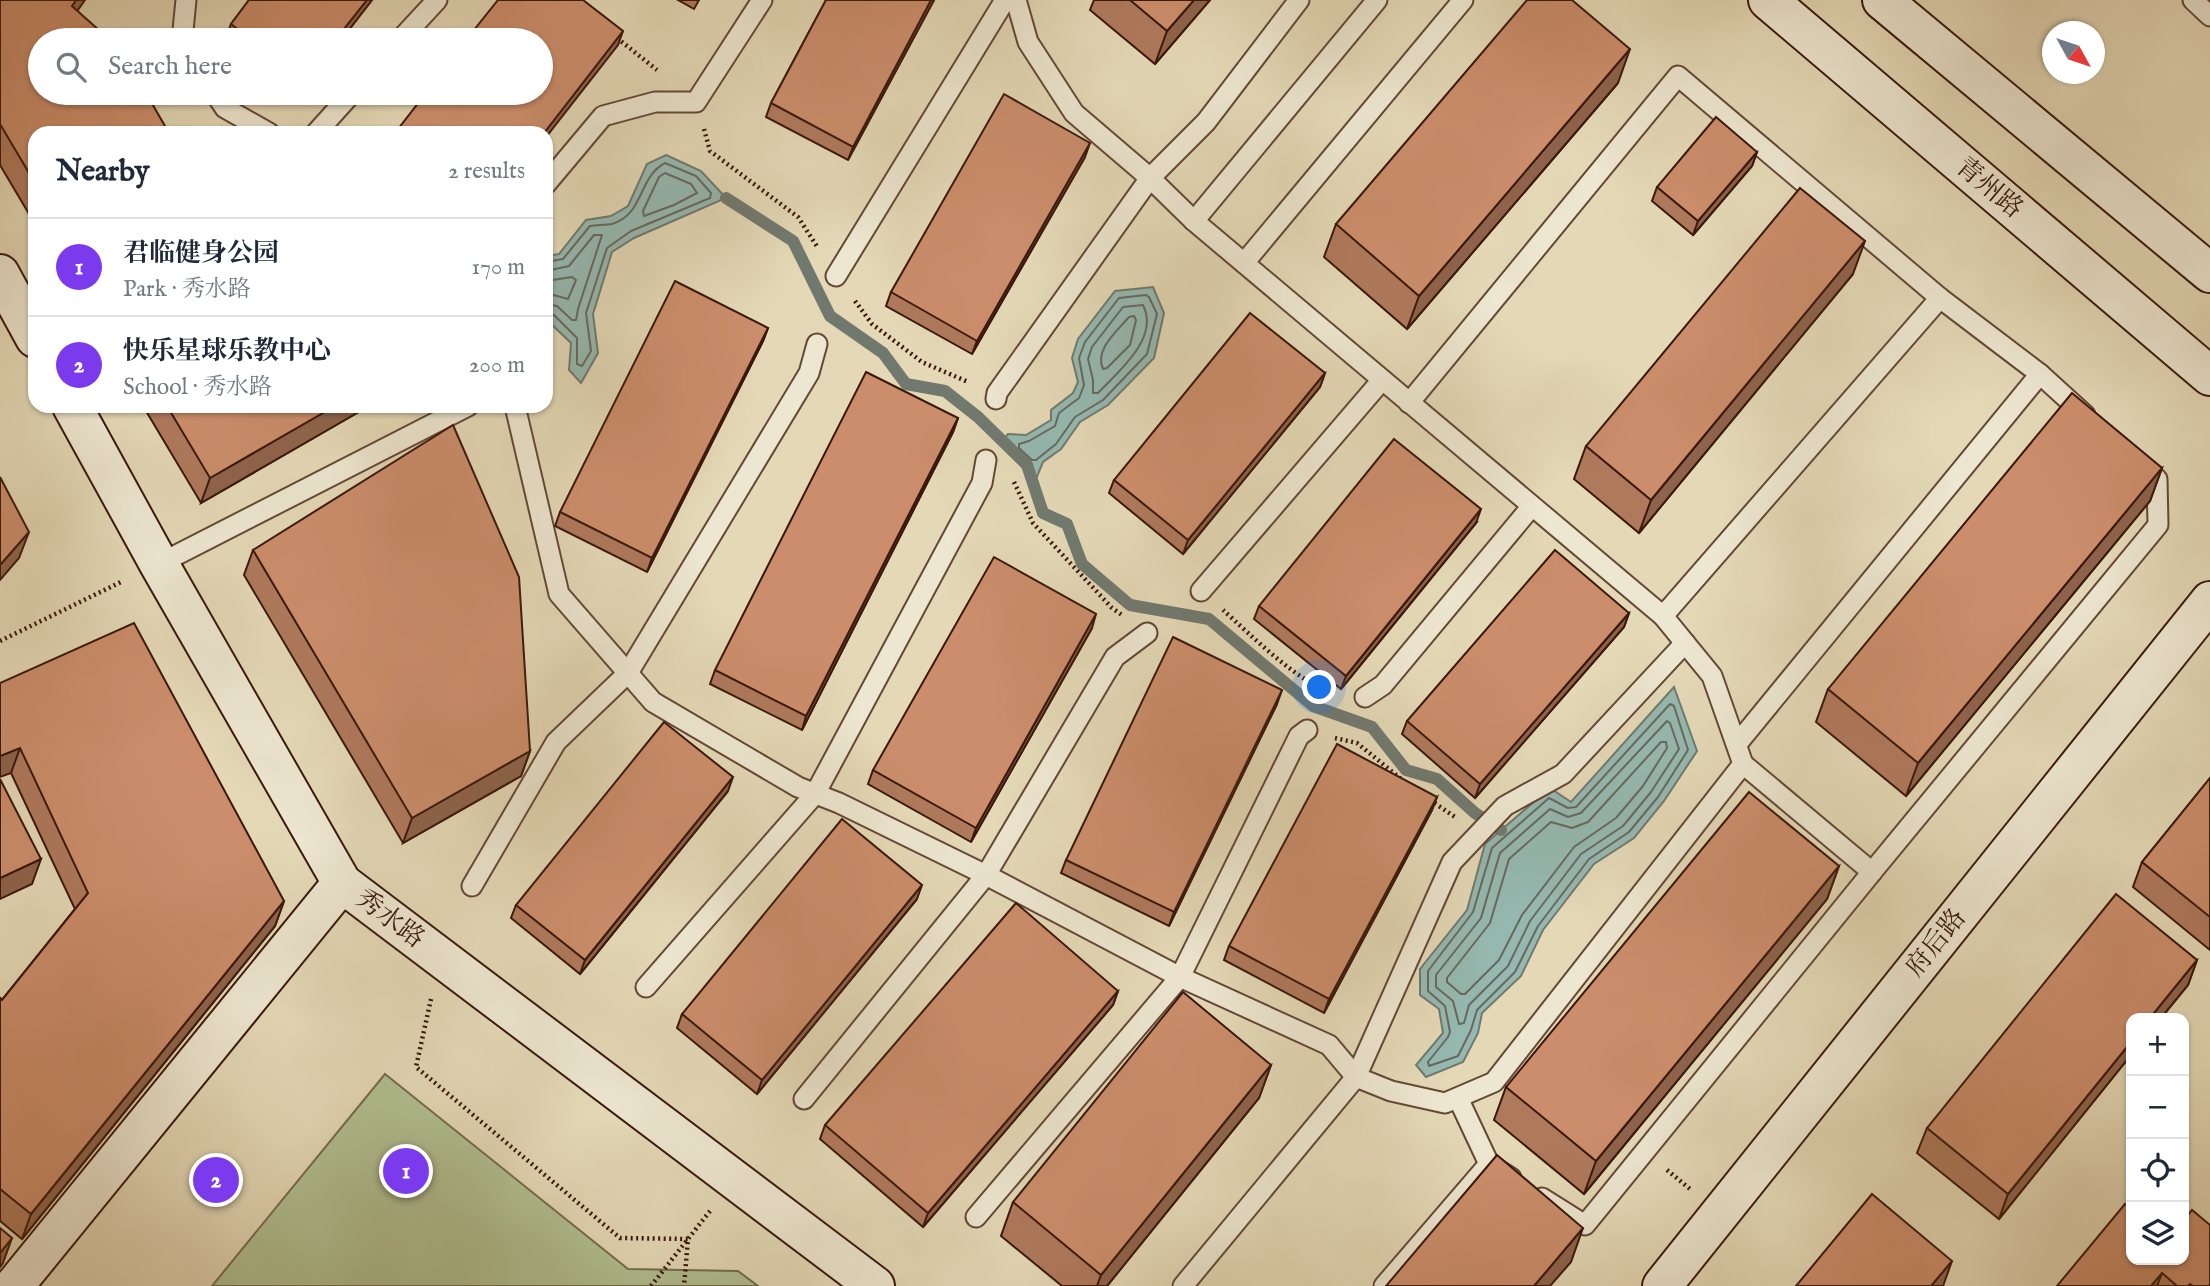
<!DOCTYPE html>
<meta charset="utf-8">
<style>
:root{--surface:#fff;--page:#f2f2f3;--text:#1f2937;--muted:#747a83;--line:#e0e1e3;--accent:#7c3aed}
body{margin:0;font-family:"IM FELL English","Noto Serif SC",serif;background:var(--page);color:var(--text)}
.controls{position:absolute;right:21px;bottom:21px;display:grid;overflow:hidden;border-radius:14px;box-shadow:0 2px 5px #0004}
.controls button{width:63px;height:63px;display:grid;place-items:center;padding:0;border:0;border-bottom:2px solid var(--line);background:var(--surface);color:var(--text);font:35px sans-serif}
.compass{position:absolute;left:2042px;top:21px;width:63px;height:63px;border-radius:50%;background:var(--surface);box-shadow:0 2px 5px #0004;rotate:130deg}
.you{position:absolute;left:1320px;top:688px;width:24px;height:24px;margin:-18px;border:5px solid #fff;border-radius:50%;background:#1a73e8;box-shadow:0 0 0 10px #1a73e833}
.badge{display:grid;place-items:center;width:46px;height:46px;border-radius:50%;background:var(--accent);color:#fff;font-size:23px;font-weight:700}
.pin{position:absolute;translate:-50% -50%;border:4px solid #fff;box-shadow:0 2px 7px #0006}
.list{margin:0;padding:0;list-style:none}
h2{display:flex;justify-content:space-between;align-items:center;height:91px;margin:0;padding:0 28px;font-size:30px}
h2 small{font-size:23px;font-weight:400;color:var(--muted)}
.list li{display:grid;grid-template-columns:46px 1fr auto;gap:21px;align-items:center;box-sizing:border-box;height:98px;padding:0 28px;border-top:2px solid var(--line)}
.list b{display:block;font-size:26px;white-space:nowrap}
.list p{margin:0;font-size:23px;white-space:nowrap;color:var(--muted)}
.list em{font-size:23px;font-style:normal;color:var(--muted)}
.icon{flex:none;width:38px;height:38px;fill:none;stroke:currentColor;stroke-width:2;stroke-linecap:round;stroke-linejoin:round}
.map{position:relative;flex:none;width:2210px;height:1286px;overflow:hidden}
.search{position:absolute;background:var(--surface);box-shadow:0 2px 5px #0004;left:28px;top:28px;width:525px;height:77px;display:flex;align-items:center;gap:18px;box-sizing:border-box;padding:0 24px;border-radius:38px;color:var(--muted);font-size:26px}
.panel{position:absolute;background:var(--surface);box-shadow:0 2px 5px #0004;left:28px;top:126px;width:525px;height:287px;border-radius:21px}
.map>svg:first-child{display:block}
.green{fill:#b0bf91;stroke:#756c4e;stroke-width:2}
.water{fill:#95b9b1;stroke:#71796f;stroke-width:2}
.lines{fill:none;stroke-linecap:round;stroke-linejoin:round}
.shore{stroke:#68685e;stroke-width:2}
.stream{stroke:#71796f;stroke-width:12}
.lane-casing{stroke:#644836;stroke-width:23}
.secondary-casing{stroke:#3a180c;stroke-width:42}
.path{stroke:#3a180c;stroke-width:4.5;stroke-dasharray:2 3.5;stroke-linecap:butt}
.lane{stroke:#ede6d0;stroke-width:19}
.secondary{stroke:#ede6d0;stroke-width:38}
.wall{fill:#af795c;stroke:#3a180c;stroke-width:2}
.shaded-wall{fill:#8e634b;stroke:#3a180c;stroke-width:2}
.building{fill:#cb8d6b;stroke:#3a180c;stroke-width:2}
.labels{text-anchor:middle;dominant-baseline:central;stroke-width:5;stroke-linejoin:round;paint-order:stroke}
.street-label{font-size:26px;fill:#3a180c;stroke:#ede6d0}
</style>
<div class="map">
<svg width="2210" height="1286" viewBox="0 0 2210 1286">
<rect width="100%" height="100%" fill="#e4d8b6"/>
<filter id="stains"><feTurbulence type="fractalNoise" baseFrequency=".00286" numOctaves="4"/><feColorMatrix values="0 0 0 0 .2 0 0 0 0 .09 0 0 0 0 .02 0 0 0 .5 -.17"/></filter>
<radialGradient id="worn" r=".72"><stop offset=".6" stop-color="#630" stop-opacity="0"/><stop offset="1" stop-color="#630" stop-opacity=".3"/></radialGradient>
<polygon class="green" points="385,1074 628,1269 738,1271 758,1286 212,1286"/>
<g class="water">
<polygon points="666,155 701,171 726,198 634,238 612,252 593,314 598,353 581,383 569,370 571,343 546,319 546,256 559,254 586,220 611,216 628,206 647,164"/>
<polygon points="1153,287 1164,313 1154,358 1108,405 1080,422 1061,449 1043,462 1034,484 1027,465 1002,441 1008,434 1026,435 1051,420 1051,410 1073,393 1078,382 1072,358 1078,339 1115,291"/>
<polygon points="1674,687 1697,751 1664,801 1634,838 1594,864 1543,930 1521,976 1482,1013 1478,1033 1463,1062 1426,1077 1416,1065 1443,1033 1439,1009 1420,995 1420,969 1467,910 1485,844 1550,788 1571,802"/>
</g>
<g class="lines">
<g class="shore">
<polygon points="665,173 691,184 697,193 674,205 644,216 643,211 659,177"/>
<path d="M546,262L563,259L590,226C597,225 605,225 612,224C644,215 638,177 665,163L696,176L711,193L710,198L631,231L607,248L586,313L591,351L582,366L577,364V338L554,315L546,312"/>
<polyline points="546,271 569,266 594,235 602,235 578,309 576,320 572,320 557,306 546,304"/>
<polyline points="546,281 572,277 576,280 568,299 546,293"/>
<polygon points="1146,295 1149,297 1157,314 1147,354 1103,400 1075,417 1056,444 1036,460 1032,460 1019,448 1019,444 1029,441 1055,426 1059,413 1079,398 1084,385 1079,358 1085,342 1119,298"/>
<path d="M1143,305C1160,338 1118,372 1098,393H1093V380L1088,359L1092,347L1123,307Z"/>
<path d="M1134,316L1136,320L1130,345L1107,368L1103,369C1094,350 1117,331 1129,317Z"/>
<polygon points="1670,704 1674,706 1688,750 1658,797 1629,832 1589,859 1538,926 1515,972 1477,1010 1471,1030 1458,1056 1429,1066 1428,1062 1448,1037 1450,1032 1445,1006 1428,991 1428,971 1473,912 1492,848 1549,798 1568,808 1576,807"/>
<polygon points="1667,721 1670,723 1679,749 1651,792 1623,826 1581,854 1530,921 1508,966 1469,1005 1464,1023 1459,1024 1453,1001 1436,987 1436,975 1481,918 1500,853 1550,809 1568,817 1581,813"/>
<polygon points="1661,742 1666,742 1667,748 1643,786 1616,818 1574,847 1522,915 1499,960 1465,994 1461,994 1447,982 1447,978 1490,923 1509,859 1551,822 1572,828 1588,822"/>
</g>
<polyline class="stream" points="726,198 793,241 830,316 883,353 906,384 945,391 978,417 1027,465 1043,513 1067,524 1082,564 1130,605 1209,619 1313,706 1372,727 1406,770 1437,779 1475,813 1501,830"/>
<g class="lane-casing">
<g id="lane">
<polyline points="2193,0 2210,16"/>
<polyline points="182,40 186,0"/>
<polyline points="400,40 437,0"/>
<polyline points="215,93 225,108 269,133"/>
<polyline points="316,133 352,93"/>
<polyline points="546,184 603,116 655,102 696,102 762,0"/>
<polyline points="1194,221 1377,0"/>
<polyline points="1244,263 1463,0"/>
<polyline points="836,276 1005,0"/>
<polyline points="2040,374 2085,415"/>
<polyline points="996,399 997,393 1150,178 1206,122 1299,0"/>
<polyline points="1409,403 1678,76 1940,298 2040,374 1737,744"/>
<polyline points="515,406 559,594 653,702 798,787 839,803 986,875 1180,977 1329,1045 1356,1077 1391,1091 1445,1103 1494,1082 1743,764 1712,676 1663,616 1194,221 1150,178 1074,113 1028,42 1016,0"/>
<polyline points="159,564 468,406"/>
<polyline points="1201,591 1382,380"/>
<polyline points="1663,616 1940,298"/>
<polyline points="1365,697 1383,685 1532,506"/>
<polyline points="1743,764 1872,872 2158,525 2157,479 2139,463"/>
<polyline points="472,886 556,742 628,673 809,373 817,344"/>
<polyline points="646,987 815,794 982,483 986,460"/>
<polyline points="1458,1098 1489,1164 1511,1178"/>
<polyline points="804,1099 986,875 1115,657 1147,633"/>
<polyline points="1542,1198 1585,1225 1872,872"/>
<polyline points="976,1217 1180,977 1299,736 1307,730"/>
<polyline points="1183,1286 1356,1077 1452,862 1505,806 1563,774 1685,643"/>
<polyline points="1384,1286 1489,1164"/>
</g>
</g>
<g class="secondary-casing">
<g id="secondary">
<polyline points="1768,0 2210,376"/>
<polyline points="1882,0 2210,273"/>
<polyline points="0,274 35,338"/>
<polyline points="72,406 159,564 342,883 875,1286"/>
<polyline points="14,1286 342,883"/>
<polyline points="1662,1286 2210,601"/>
</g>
</g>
<g class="path">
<polyline points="617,38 657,70"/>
<polyline points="704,129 710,151 798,217 818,248"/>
<polyline points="855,301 872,324 922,362 968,382"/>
<polyline points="1014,482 1033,523 1112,608 1122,615"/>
<path d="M1223,610C1249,633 1303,688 1336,693"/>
<polyline points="0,641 123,581"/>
<polyline points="1335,738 1357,743 1401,779"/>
<polyline points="1430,800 1455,817"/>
<polyline points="431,999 416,1067 620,1238 688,1239 684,1286"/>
<polyline points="1667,1170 1690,1189"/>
<polyline points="651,1286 710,1211"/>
</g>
<use href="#lane" class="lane"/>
<use href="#secondary" class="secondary"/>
</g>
<g class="wall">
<polygon points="0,0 78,11 35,133 35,224 0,165"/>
<polygon points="249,0 372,0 341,40 229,40 226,37 231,24"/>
<polygon points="678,0 699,0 694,9"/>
<polygon points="826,0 934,0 848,160 766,117 771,103"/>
<polygon points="1094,0 1210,0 1155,64 1090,10"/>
<polygon points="1618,83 1407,329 1324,257 1336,224"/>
<polygon points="1757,152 1752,166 1693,235 1652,201 1657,187"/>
<polygon points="1085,157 972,354 886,306 891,292"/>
<polygon points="1853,274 1639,533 1574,479 1586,446"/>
<polygon points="768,328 763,341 647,572 555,526 560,512"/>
<polygon points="1325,373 1320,387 1183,554 1109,493 1114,480"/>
<polygon points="143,406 369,406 201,503"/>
<polygon points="958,418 953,432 802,730 710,684 715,670"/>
<polygon points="2162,468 2150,501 1906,796 1816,722 1828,689"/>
<polygon points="1476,523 1341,689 1254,619 1259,606"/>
<polygon points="253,550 530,751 521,776 403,843 244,575"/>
<polygon points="1629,613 1624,627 1475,798 1402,734 1407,721"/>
<polygon points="1092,628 971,842 868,784 873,770"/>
<polygon points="0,683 284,901 275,926 22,1239 0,1221 0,998 2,1000 75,909 11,773"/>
<polygon points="1277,704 1169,926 1061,873 1066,860"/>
<polygon points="2210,778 2210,950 2133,887 2142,862"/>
<polygon points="728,791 580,974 511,918 516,905"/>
<polygon points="1437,797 1432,810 1324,1013 1224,960 1229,946"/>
<polygon points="1839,866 1827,899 1584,1194 1494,1120 1506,1087"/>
<polygon points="917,899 757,1094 677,1028 682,1014"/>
<polygon points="2197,960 2188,985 2161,1018 2131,1018 2131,1055 1999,1219 1917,1153 1927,1128"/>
<polygon points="1118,991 1113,1005 923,1227 820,1139 825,1125"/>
<polygon points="1271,1065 1259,1098 1107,1286 1062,1286 1001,1236 1013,1202"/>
<polygon points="2131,1260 2210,1286 2057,1286"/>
</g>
<g class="shaded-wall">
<polygon points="76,0 85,0 63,31 72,6"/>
<polygon points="367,0 372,0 341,40 335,40"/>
<polygon points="931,0 934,0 848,160 853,147"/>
<polygon points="1194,0 1210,0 1155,64 1167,31"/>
<polygon points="623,31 618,45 546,137 546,133 544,133"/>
<polygon points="1630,49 1618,83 1407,329 1419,296"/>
<polygon points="1090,143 1085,157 972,354 977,341"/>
<polygon points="1757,152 1752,166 1693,235 1698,221"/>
<polygon points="1865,241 1853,274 1639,533 1651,500"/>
<polygon points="768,328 763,341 647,572 652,558"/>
<polygon points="1325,373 1320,387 1183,554 1188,540"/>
<polygon points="335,406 369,406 201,503 210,478"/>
<polygon points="958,418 953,432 802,730 806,716"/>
<polygon points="2162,468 2150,501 1906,796 1918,763"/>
<polygon points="1481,509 1476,523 1341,689 1346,676"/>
<polygon points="29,532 19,558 0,580 0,565"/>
<polygon points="1629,613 1624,627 1475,798 1480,784"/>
<polygon points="1096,614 1092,628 971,842 976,828"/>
<polygon points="1282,690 1277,704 1169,926 1174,912"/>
<polygon points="20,748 11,773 0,777 0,756"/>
<polygon points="530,751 521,776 403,843 412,818"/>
<polygon points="733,777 728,791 580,974 585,960"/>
<polygon points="1437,797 1432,810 1324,1013 1329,999"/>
<polygon points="41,859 32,884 0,899 0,878"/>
<polygon points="1839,866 1827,899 1584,1194 1596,1161"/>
<polygon points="922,885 917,899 757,1094 762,1080"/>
<polygon points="284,901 275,926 22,1239 31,1214"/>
<polygon points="2197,960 2188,985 2161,1018 2150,1018"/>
<polygon points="1118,991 1113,1005 923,1227 928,1213"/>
<polygon points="2131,1042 2131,1055 1999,1219 2008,1194"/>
<polygon points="1271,1065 1259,1098 1107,1286 1097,1286 1101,1275"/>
<polygon points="1583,1228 1571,1262 1550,1286 1534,1286"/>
<polygon points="12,1238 3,1263 0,1267 0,1253"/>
<polygon points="1952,1261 1943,1286 1931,1286"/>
<polygon points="2162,1273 2157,1286 2151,1286"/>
</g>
<g class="building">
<polygon points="0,0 76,0 72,6 110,40 40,40 40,93 146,93 169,133 35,133 35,183 0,124"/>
<polygon points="249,0 367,0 335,40 252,40 231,24"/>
<polygon points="498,0 583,0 623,31 544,133 395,133 426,93 541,93 541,40 466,40"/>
<polygon points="826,0 931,0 853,147 771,103"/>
<polygon points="1130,0 1194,0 1167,31"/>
<polygon points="1527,0 1572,0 1630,49 1419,296 1336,224"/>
<polygon points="1004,94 1090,143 977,341 891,292"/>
<polygon points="1716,117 1757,152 1698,221 1657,187"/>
<polygon points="1800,188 1865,241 1651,500 1586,446"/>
<polygon points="675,281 768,328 652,558 560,512"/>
<polygon points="1250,313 1325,373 1188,540 1114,480"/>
<polygon points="866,372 958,418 806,716 715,670"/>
<polygon points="2072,393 2162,468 1918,763 1828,689"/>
<polygon points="167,406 335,406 210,478"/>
<polygon points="453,425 519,577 530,751 412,818 253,550"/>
<polygon points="1394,439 1481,509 1346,676 1259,606"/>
<polygon points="0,477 29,532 0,565"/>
<polygon points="1555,550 1629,613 1480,784 1407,721"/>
<polygon points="994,557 1096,614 976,828 873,770"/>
<polygon points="134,623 284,901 31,1214 0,1189 0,998 2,1000 88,893 20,748 0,756 0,683"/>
<polygon points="1173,637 1282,690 1174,912 1066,860"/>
<polygon points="664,722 733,777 585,960 516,905"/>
<polygon points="1337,744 1437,797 1329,999 1229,946"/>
<polygon points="2210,778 2210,917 2142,862"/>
<polygon points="0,779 41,859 0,878"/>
<polygon points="1749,792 1839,866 1596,1161 1506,1087"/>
<polygon points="842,819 922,885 762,1080 682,1014"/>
<polygon points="2116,894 2197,960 2150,1018 2131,1018 2131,1042 2008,1194 1927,1128"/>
<polygon points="1016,903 1118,991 928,1213 825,1125"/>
<polygon points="1183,992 1271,1065 1101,1275 1013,1202"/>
<polygon points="1497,1155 1583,1228 1534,1286 1386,1286"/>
<polygon points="1872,1194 1952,1261 1931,1286 1796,1286"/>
<polygon points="2125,1204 2131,1209 2131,1260 2184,1260 2184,1220 2192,1210 2210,1225 2210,1284 2209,1286 2193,1286 2190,1284 2188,1286 2177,1286 2162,1273 2151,1286 2057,1286"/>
<polygon points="0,1228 12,1238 0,1253"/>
</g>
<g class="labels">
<g class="street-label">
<text transform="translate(1989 188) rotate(40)">青州路</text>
<text transform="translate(390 919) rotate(37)">秀水路</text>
<text transform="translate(1936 943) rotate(-51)">府后路</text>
</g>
</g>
<rect width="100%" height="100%" filter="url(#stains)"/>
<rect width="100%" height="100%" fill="url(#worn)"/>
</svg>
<div class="controls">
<button>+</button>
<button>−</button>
<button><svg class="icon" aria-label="locate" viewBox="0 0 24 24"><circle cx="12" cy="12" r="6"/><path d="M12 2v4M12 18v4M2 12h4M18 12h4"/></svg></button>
<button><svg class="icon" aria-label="layers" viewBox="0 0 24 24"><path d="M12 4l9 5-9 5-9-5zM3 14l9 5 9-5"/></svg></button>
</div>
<svg class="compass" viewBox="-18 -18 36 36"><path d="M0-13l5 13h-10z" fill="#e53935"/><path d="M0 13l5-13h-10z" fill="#747a83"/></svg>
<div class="you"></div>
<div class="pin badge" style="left:406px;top:1171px">1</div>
<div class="pin badge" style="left:216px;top:1180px">2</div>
<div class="search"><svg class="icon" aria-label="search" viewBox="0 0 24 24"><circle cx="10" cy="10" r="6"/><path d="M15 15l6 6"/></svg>Search here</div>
<section class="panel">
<h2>Nearby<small>2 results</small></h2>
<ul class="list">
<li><span class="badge">1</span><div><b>君临健身公园</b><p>Park · 秀水路</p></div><em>170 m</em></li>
<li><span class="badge">2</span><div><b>快乐星球乐教中心</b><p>School · 秀水路</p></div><em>200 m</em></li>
</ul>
</section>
</div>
